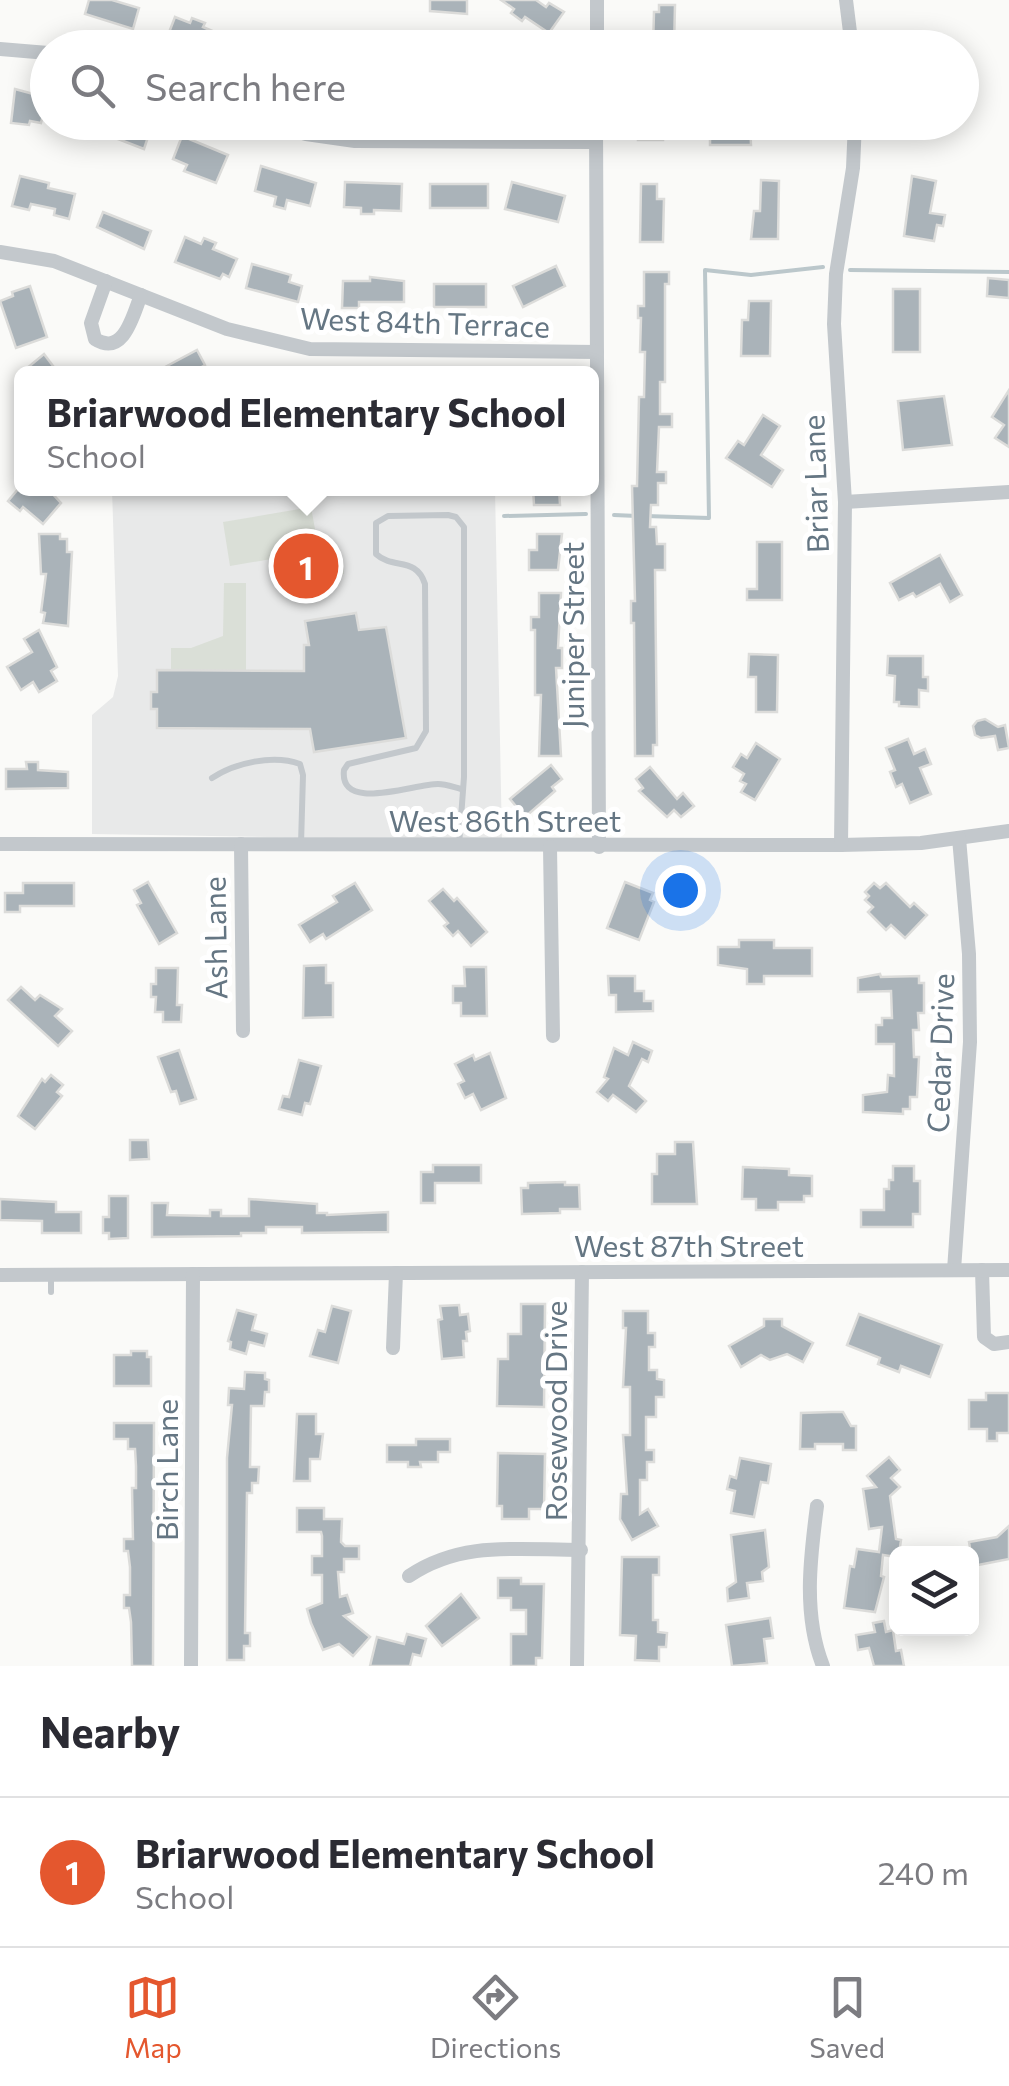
<!DOCTYPE html>
<style>
:root{--surface:#fff;--page:#f7f7f7;--text:#2b2b33;--muted:#7c7c81;--line:#e1e1e2;--accent:#e4572e}
body{margin:0;font-family:Commissioner,sans-serif;background:var(--page);color:var(--text)}
.controls{position:absolute;right:30px;bottom:30px;display:grid;overflow:hidden;border-radius:15px;box-shadow:0 5px 25px #0003}
.controls button{width:90px;height:90px;display:grid;place-items:center;padding:0;border:0;border-bottom:2px solid var(--line);background:var(--surface);color:var(--text);font:50px sans-serif}
.you{position:absolute;left:680px;top:890px;width:35px;height:35px;margin:-25px;border:8px solid #fff;border-radius:50%;background:#1a73e8;box-shadow:0 0 0 15px #1a73e833}
.badge{display:grid;place-items:center;width:65px;height:65px;border-radius:50%;background:var(--accent);color:#fff;font-size:32px;font-weight:700}
.pin{position:absolute;translate:-50% -50%;border:5px solid #fff;box-shadow:0 2px 10px #0006}
.popup{position:absolute;left:14px;top:366px;width:585px;height:130px;box-sizing:border-box;display:grid;place-content:center;border-radius:15px;background:var(--surface);filter:drop-shadow(0 2px 8px #0005);font-size:32px;white-space:nowrap;color:var(--muted)}
.popup b{font-size:38px;color:var(--text)}
.popup::after{content:'';position:absolute;left:50%;top:100%;margin-left:-20px;border:20px solid transparent;border-top-color:var(--surface)}
.list{margin:0;padding:0;list-style:none}
h2{display:flex;justify-content:space-between;align-items:center;height:130px;margin:0;padding:0 40px;font-size:42px}
h2 small{font-size:32px;font-weight:400;color:var(--muted)}
.list li{display:grid;grid-template-columns:65px 1fr auto;gap:30px;align-items:center;box-sizing:border-box;height:150px;padding:0 40px;border-top:2px solid var(--line)}
.list b{display:block;font-size:38px;white-space:nowrap}
.list p{margin:0;font-size:32px;white-space:nowrap;color:var(--muted)}
.list em{font-size:32px;font-style:normal;color:var(--muted)}
.icon{flex:none;width:55px;height:55px;fill:none;stroke:currentColor;stroke-width:2;stroke-linecap:round;stroke-linejoin:round}
.map{position:relative;flex:none;width:1009px;height:1666px;overflow:hidden}
.search{position:absolute;background:var(--surface);box-shadow:0 5px 25px #0003;left:30px;right:30px;top:30px;height:110px;display:flex;align-items:center;gap:25px;box-sizing:border-box;padding:0 35px;border-radius:55px;color:var(--muted);font-size:38px}
.sheet{height:280px;background:var(--surface)}
nav{display:flex;justify-content:space-around;align-items:center;box-sizing:border-box;height:140px;border-top:2px solid var(--line);background:var(--surface);font-size:28px;color:var(--muted)}
nav a{display:grid;justify-items:center;gap:5px}
nav .on{color:var(--accent)}
.map>svg:first-child{display:block}
.built{fill:#e8e9e9}
.green{fill:#dadfd7}
.lines{fill:none;stroke-linecap:round;stroke-linejoin:round}
.stream{stroke:#bbc7cb;stroke-width:4}
.building{fill:#aab3b9;stroke:#dcdcda;stroke-width:2.5}
.lane{stroke:#c3c8cc;stroke-width:6}
.street{stroke:#c3c8cc;stroke-width:14}
.labels{text-anchor:middle;dominant-baseline:central;stroke-width:10;stroke-linejoin:round;paint-order:stroke}
.street-label{font-size:30px;fill:#657683;stroke:#fff}
</style>
<div class="map">
<svg width="1009" height="1666" viewBox="0 0 1009 1666">
<rect width="100%" height="100%" fill="#fafaf8"/>
<polygon class="built" points="112,489 495,489 502,841 92,834 92,715 113,697 118,676"/>
<g class="green">
<polygon points="311,507 319,551 230,566 223,522"/>
<polygon points="340,549 344,574 291,584 287,559"/>
<polygon points="224,583 246,583 246,671 171,670 171,648 191,648 223,636"/>
</g>
<g class="lines">
<g class="stream">
<polyline points="850,270 1009,272"/>
<polyline points="614,515 637,516"/>
<polyline points="504,516 586,514"/>
<polyline points="646,516 709,518 705,270 751,275 823,267"/>
</g>
</g>
<g class="building">
<polygon points="89,0 112,0 139,8 133,29 85,14"/>
<polygon points="430,0 467,0 467,14 430,11"/>
<polygon points="501,0 536,0 546,7 549,3 564,12 549,33 525,17 522,21 511,13 514,9"/>
<polygon points="659,5 675,5 674,48 653,48 654,12 659,12"/>
<polygon points="175,17 190,23 192,18 205,23 203,27 224,36 220,48 192,48 193,45 168,35"/>
<polygon points="15,89 48,98 48,120 42,119 41,123 30,121 29,125 11,123"/>
<polygon points="74,122 153,122 144,149"/>
<rect x="638" y="122" width="25" height="18"/>
<polygon points="750,124 751,145 710,145 710,125"/>
<polygon points="182,136 228,155 216,183 184,171 187,165 173,159"/>
<polygon points="261,166 316,183 310,206 287,200 285,209 274,206 276,197 255,191"/>
<polygon points="20,176 49,183 48,188 75,194 69,219 54,215 55,209 31,204 29,210 12,206"/>
<polygon points="912,176 936,181 930,213 945,215 943,226 937,225 934,241 904,236"/>
<polygon points="761,180 779,181 778,239 751,239 754,211 760,211"/>
<polygon points="345,182 402,184 401,211 374,210 374,214 361,214 361,208 344,207"/>
<polygon points="512,182 565,196 558,222 505,209"/>
<rect x="430" y="184" width="58" height="24"/>
<polygon points="641,184 657,184 657,199 664,199 663,242 640,242"/>
<polygon points="103,212 151,231 144,249 97,227"/>
<polygon points="185,237 201,244 204,238 216,243 213,249 237,259 229,277 223,274 220,279 175,262"/>
<polygon points="252,264 291,275 289,282 302,286 298,302 246,288"/>
<polygon points="556,266 565,286 523,307 513,286"/>
<polygon points="644,272 669,272 669,284 665,284 665,382 660,382 660,414 672,414 672,427 659,427 657,472 666,472 666,483 658,483 658,505 651,505 650,527 656,527 657,544 665,544 665,570 655,570 657,745 653,745 653,756 635,756 634,623 631,623 631,601 635,601 632,486 637,486 639,397 644,397 645,352 640,352 641,318 638,318 638,306 644,306"/>
<polygon points="370,277 404,281 404,302 359,302 359,308 342,308 343,281 370,281"/>
<polygon points="988,278 1009,280 1009,298 987,296"/>
<rect x="434" y="284" width="52" height="23"/>
<polygon points="30,286 47,337 16,348 0,301 13,296 12,292"/>
<rect x="893" y="289" width="27" height="63"/>
<polygon points="749,301 771,301 770,356 741,356 742,320 748,320"/>
<polygon points="197,350 205,365 190,374 152,374"/>
<polygon points="44,354 59,374 20,374"/>
<polygon points="1009,390 1009,447 995,438 1004,425 992,417"/>
<polygon points="944,396 952,445 903,450 898,401"/>
<polygon points="763,415 780,426 761,455 783,470 772,487 726,458 738,441 744,445"/>
<polygon points="19,488 47,488 61,503 43,524 23,507 20,511 8,501"/>
<polygon points="533,488 559,488 560,505 534,505"/>
<polygon points="39,534 60,534 60,539 67,539 67,552 72,552 68,626 43,623 45,613 41,612 46,574 41,574"/>
<polygon points="537,534 562,534 558,570 529,570 529,550 537,550"/>
<polygon points="757,542 782,542 782,600 747,600 747,589 757,589"/>
<polygon points="940,555 962,595 950,602 940,584 916,597 913,593 899,600 890,583"/>
<polygon points="539,593 561,593 558,648 562,648 562,668 556,668 561,756 539,756 541,695 535,695 535,630 531,630 531,617 539,617"/>
<polygon points="356,613 359,630 386,627 406,738 314,752 310,729 157,728 157,709 151,709 151,692 157,692 157,670 304,671 304,645 309,645 305,621"/>
<polygon points="39,630 57,667 51,671 57,681 39,692 33,682 21,690 7,667 32,652 24,639"/>
<polygon points="749,654 778,655 777,712 756,712 756,677 748,677"/>
<polygon points="888,656 923,656 923,677 928,677 928,691 919,690 919,707 899,706 899,702 894,702 895,676 887,675"/>
<polygon points="985,719 998,727 1005,725 1009,748 998,750 995,736 981,738 975,735 973,726 977,721"/>
<polygon points="908,739 914,754 925,749 931,764 920,768 931,794 910,803 902,784 896,787 890,772 895,770 886,748"/>
<polygon points="756,743 780,759 755,800 741,792 746,784 740,781 744,774 733,767 741,754 747,758"/>
<polygon points="26,762 38,762 38,770 68,772 68,788 6,789 6,769 27,769"/>
<polygon points="551,765 562,779 552,787 555,791 525,817 510,799"/>
<polygon points="650,767 677,799 683,793 694,806 681,817 674,810 667,817 639,791 643,788 636,779"/>
<polygon points="148,882 177,933 159,944 137,905 141,903 134,890"/>
<polygon points="625,882 653,893 650,900 654,902 639,940 607,928"/>
<polygon points="23,883 74,883 74,906 20,906 20,912 5,912 5,893 23,893"/>
<polygon points="355,883 372,910 326,939 323,934 310,942 299,925 337,902 333,896"/>
<polygon points="874,883 880,888 886,883 910,907 914,903 927,915 905,938 891,925 886,930 868,912 873,907 865,900 869,896 865,892"/>
<polygon points="443,889 454,901 457,898 487,932 471,946 458,931 453,936 444,926 448,923 429,901"/>
<polygon points="739,940 774,940 774,948 812,948 812,976 764,976 764,984 747,984 747,969 718,965 718,947 739,947"/>
<polygon points="326,965 326,983 333,983 333,1017 303,1018 304,966"/>
<polygon points="464,967 486,967 487,1016 461,1016 461,1003 453,1003 453,986 465,986"/>
<polygon points="156,968 178,968 177,1005 182,1005 181,1022 163,1022 163,1012 155,1012 156,997 151,997 151,984 156,984"/>
<polygon points="880,974 881,977 919,976 919,983 924,983 924,1013 918,1013 919,1030 913,1030 914,1057 919,1057 917,1097 910,1097 910,1109 903,1109 903,1114 863,1112 863,1095 887,1092 888,1075 894,1076 894,1044 876,1044 876,1025 882,1025 882,1018 892,1018 891,991 858,992 858,978"/>
<polygon points="608,976 635,976 635,991 644,991 644,1001 653,1001 653,1011 616,1012 616,995 609,995"/>
<polygon points="21,987 35,1000 40,995 62,1009 55,1016 72,1031 58,1046 8,1000"/>
<polygon points="633,1042 652,1051 648,1062 642,1059 629,1086 646,1101 636,1112 613,1095 608,1101 597,1092 608,1079 604,1077 614,1048 628,1055"/>
<polygon points="179,1050 196,1099 180,1104 176,1091 171,1092 158,1057"/>
<polygon points="490,1053 506,1098 481,1110 473,1094 465,1098 458,1084 464,1081 455,1064 473,1055 475,1060"/>
<polygon points="299,1060 321,1066 310,1104 305,1103 302,1115 279,1109 283,1096 289,1097"/>
<polygon points="51,1075 63,1085 57,1092 62,1096 35,1129 18,1116 42,1079 45,1082"/>
<polygon points="130,1140 148,1140 149,1159 130,1160"/>
<polygon points="675,1142 693,1142 697,1204 652,1204 652,1174 657,1174 657,1154 675,1154"/>
<polygon points="433,1165 481,1165 481,1183 435,1183 435,1203 421,1203 421,1172 433,1172"/>
<polygon points="893,1166 914,1166 914,1181 920,1181 920,1214 913,1214 913,1227 861,1227 861,1210 884,1210 884,1189 889,1189 889,1180 893,1180"/>
<polygon points="743,1167 789,1169 789,1175 812,1176 812,1196 804,1196 804,1202 778,1202 778,1210 756,1210 756,1199 742,1199"/>
<polygon points="565,1182 565,1185 579,1185 580,1209 560,1209 560,1213 522,1214 521,1188 528,1188 528,1183"/>
<polygon points="109,1196 128,1196 128,1238 109,1239 109,1233 103,1233 103,1217 109,1217"/>
<polygon points="0,1199 56,1202 56,1212 81,1212 81,1233 42,1233 42,1221 0,1220"/>
<polygon points="249,1199 317,1204 317,1213 327,1213 327,1215 388,1212 388,1232 302,1233 302,1227 266,1227 266,1233 241,1233 241,1236 152,1237 152,1203 168,1203 167,1215 210,1216 210,1210 221,1210 221,1216 249,1216"/>
<polygon points="521,1304 545,1304 544,1407 497,1406 498,1359 508,1359 508,1334 521,1334"/>
<polygon points="459,1305 460,1315 468,1314 470,1331 466,1332 467,1341 463,1341 464,1357 442,1359 438,1320 442,1319 440,1306"/>
<polygon points="332,1306 351,1311 338,1363 310,1356 318,1330 325,1332"/>
<polygon points="237,1310 256,1315 252,1330 267,1334 264,1346 249,1342 246,1354 230,1349 231,1342 228,1341"/>
<polygon points="623,1311 648,1311 648,1333 655,1333 655,1347 649,1347 649,1370 657,1370 657,1379 664,1380 664,1397 656,1397 656,1417 646,1417 646,1450 654,1450 654,1462 647,1462 647,1480 640,1480 640,1514 648,1509 658,1526 632,1540 620,1519 621,1494 627,1494 623,1435 630,1435 630,1387 623,1387 626,1328 623,1328"/>
<polygon points="859,1314 942,1345 930,1377 901,1366 899,1372 878,1364 880,1358 847,1345"/>
<polygon points="764,1319 782,1319 782,1326 813,1343 803,1362 787,1354 770,1360 761,1355 741,1367 729,1346 764,1326"/>
<polygon points="131,1351 147,1351 147,1357 151,1357 151,1386 114,1386 114,1355 131,1355"/>
<polygon points="245,1372 265,1373 265,1379 269,1380 269,1392 265,1392 264,1406 251,1406 250,1467 259,1467 258,1483 252,1483 252,1493 247,1493 245,1633 250,1633 250,1646 244,1646 244,1660 227,1660 227,1458 232,1405 228,1405 229,1388 244,1389"/>
<polygon points="986,1393 1009,1393 1009,1433 997,1433 997,1441 987,1441 987,1429 969,1429 969,1400 986,1400"/>
<polygon points="831,1412 843,1412 851,1426 856,1426 856,1450 843,1450 843,1444 815,1444 815,1449 800,1449 801,1413"/>
<polygon points="297,1414 316,1414 316,1434 323,1434 320,1459 310,1459 310,1481 294,1481"/>
<polygon points="114,1423 154,1423 153,1666 132,1666 131,1622 129,1608 124,1608 124,1595 130,1595 130,1567 128,1551 124,1551 124,1539 133,1539 132,1488 136,1488 136,1466 135,1449 128,1449 128,1439 114,1439"/>
<polygon points="416,1439 450,1439 450,1452 438,1452 438,1462 420,1462 421,1467 408,1467 408,1462 387,1462 387,1445 416,1445"/>
<polygon points="498,1453 545,1454 544,1509 529,1509 529,1519 502,1519 502,1506 497,1506"/>
<polygon points="889,1457 900,1470 891,1478 900,1487 890,1496 896,1539 901,1540 899,1554 896,1557 883,1555 881,1576 884,1577 875,1612 844,1608 850,1566 854,1567 857,1549 879,1552 882,1527 869,1529 863,1489 876,1487 867,1476"/>
<polygon points="740,1458 771,1464 768,1483 761,1482 754,1517 731,1513 735,1491 727,1489 730,1476 736,1478"/>
<polygon points="297,1508 324,1508 324,1519 342,1519 341,1542 345,1546 359,1546 359,1559 344,1559 344,1572 338,1572 340,1597 347,1595 353,1613 344,1616 370,1637 353,1656 339,1644 323,1650 311,1623 307,1609 322,1603 322,1575 312,1575 312,1556 322,1556 322,1536 321,1532 297,1532"/>
<polygon points="1009,1526 1009,1559 973,1566 969,1542 997,1537"/>
<polygon points="765,1530 769,1567 762,1572 763,1581 747,1583 749,1598 728,1601 727,1588 736,1582 731,1535"/>
<polygon points="622,1557 659,1557 659,1575 653,1575 653,1620 658,1620 658,1632 667,1633 666,1647 659,1647 659,1661 635,1660 636,1636 620,1635"/>
<polygon points="498,1578 521,1578 521,1584 544,1584 542,1658 536,1658 536,1666 511,1666 511,1634 526,1634 526,1610 511,1610 511,1598 498,1598"/>
<polygon points="461,1594 479,1618 442,1646 426,1626"/>
<polygon points="770,1618 773,1638 764,1639 767,1663 732,1666 726,1625"/>
<polygon points="884,1621 886,1632 893,1630 896,1651 901,1650 904,1666 874,1666 869,1648 858,1650 856,1635 875,1632 873,1623"/>
<polygon points="407,1634 426,1639 421,1656 413,1654 410,1666 370,1666 377,1637 404,1644"/>
</g>
<g class="lines">
<g class="lane">
<path d="M212,778C235,763 273,754 300,764L303,775L301,844"/>
<path d="M459,845L464,777V527L456,517L448,515L388,516L376,523V554C393,570 416,556 425,584L426,731L416,748L348,764L344,770C339,813 413,784 438,784C446,784 453,787 461,789"/>
<polyline points="51,1274 51,1292"/>
</g>
<g class="street">
<polyline points="846,0 852,48"/>
<polyline points="597,48 597,0"/>
<polyline points="0,49 48,53"/>
<polyline points="264,122 306,134 355,141 596,142"/>
<polyline points="596,122 599,847"/>
<polyline points="0,252 54,261 227,329 310,349 597,352"/>
<path d="M106,281L91,323L95,339C124,357 133,315 141,295"/>
<polyline points="845,502 1009,492"/>
<polyline points="0,844 841,845 921,843 1009,831"/>
<polyline points="241,844 243,1031"/>
<polyline points="841,845 845,502 834,324 836,274 853,168 855,122"/>
<polyline points="550,847 553,1036"/>
<polyline points="954,1270 970,1042 969,954 959,838"/>
<polyline points="982,1270 984,1337 994,1344 1009,1342"/>
<polyline points="0,1275 1009,1270"/>
<polyline points="393,1348 396,1273"/>
<path d="M817,1506C810,1559 803,1615 823,1666"/>
<path d="M409,1576C462,1540 519,1550 581,1550"/>
<polyline points="191,1666 193,1274"/>
<polyline points="577,1666 582,1272"/>
</g>
</g>
<g class="labels">
<g class="street-label">
<text transform="translate(425 321) rotate(2)">West 84th Terrace</text>
<text transform="translate(814 484) rotate(-92)">Briar Lane</text>
<text transform="translate(571 635) rotate(-90)">Juniper Street</text>
<text x="505" y="819">West 86th Street</text>
<text transform="translate(214 938) rotate(-91)">Ash Lane</text>
<text transform="translate(939 1053) rotate(-88)">Cedar Drive</text>
<text x="689" y="1244">West 87th Street</text>
<text transform="translate(554 1411) rotate(-90)">Rosewood Drive</text>
<text transform="translate(165 1470) rotate(-90)">Birch Lane</text>
</g>
</g>
</svg>
<div class="controls">
<button><svg class="icon" aria-label="layers" viewBox="0 0 24 24"><path d="M12 4l9 5-9 5-9-5zM3 14l9 5 9-5"/></svg></button>
</div>
<div class="you"></div>
<div class="pin badge" style="left:306px;top:566px">1</div>
<div class="popup"><b>Briarwood Elementary School</b>School</div>
<div class="search"><svg class="icon" aria-label="search" viewBox="0 0 24 24"><circle cx="10" cy="10" r="6"/><path d="M15 15l6 6"/></svg>Search here</div>
</div>
<section class="sheet">
<h2>Nearby<small></small></h2>
<ul class="list">
<li><span class="badge">1</span><div><b>Briarwood Elementary School</b><p>School</p></div><em>240 m</em></li>
</ul>
</section>
<nav>
<a class="on"><svg class="icon" aria-label="map" viewBox="0 0 24 24"><path d="M3 6l6-2 6 2 6-2v14l-6 2-6-2-6 2zM9 4v14M15 6v14"/></svg>Map</a>
<a><svg class="icon" aria-label="directions" viewBox="0 0 24 24"><path d="M12 3l9 9-9 9-9-9zM9 14v-3h6M13 9l2 2-2 2"/></svg>Directions</a>
<a><svg class="icon" aria-label="saved" viewBox="0 0 24 24"><path d="M7 4h10v16l-5-4-5 4z"/></svg>Saved</a>
</nav>
